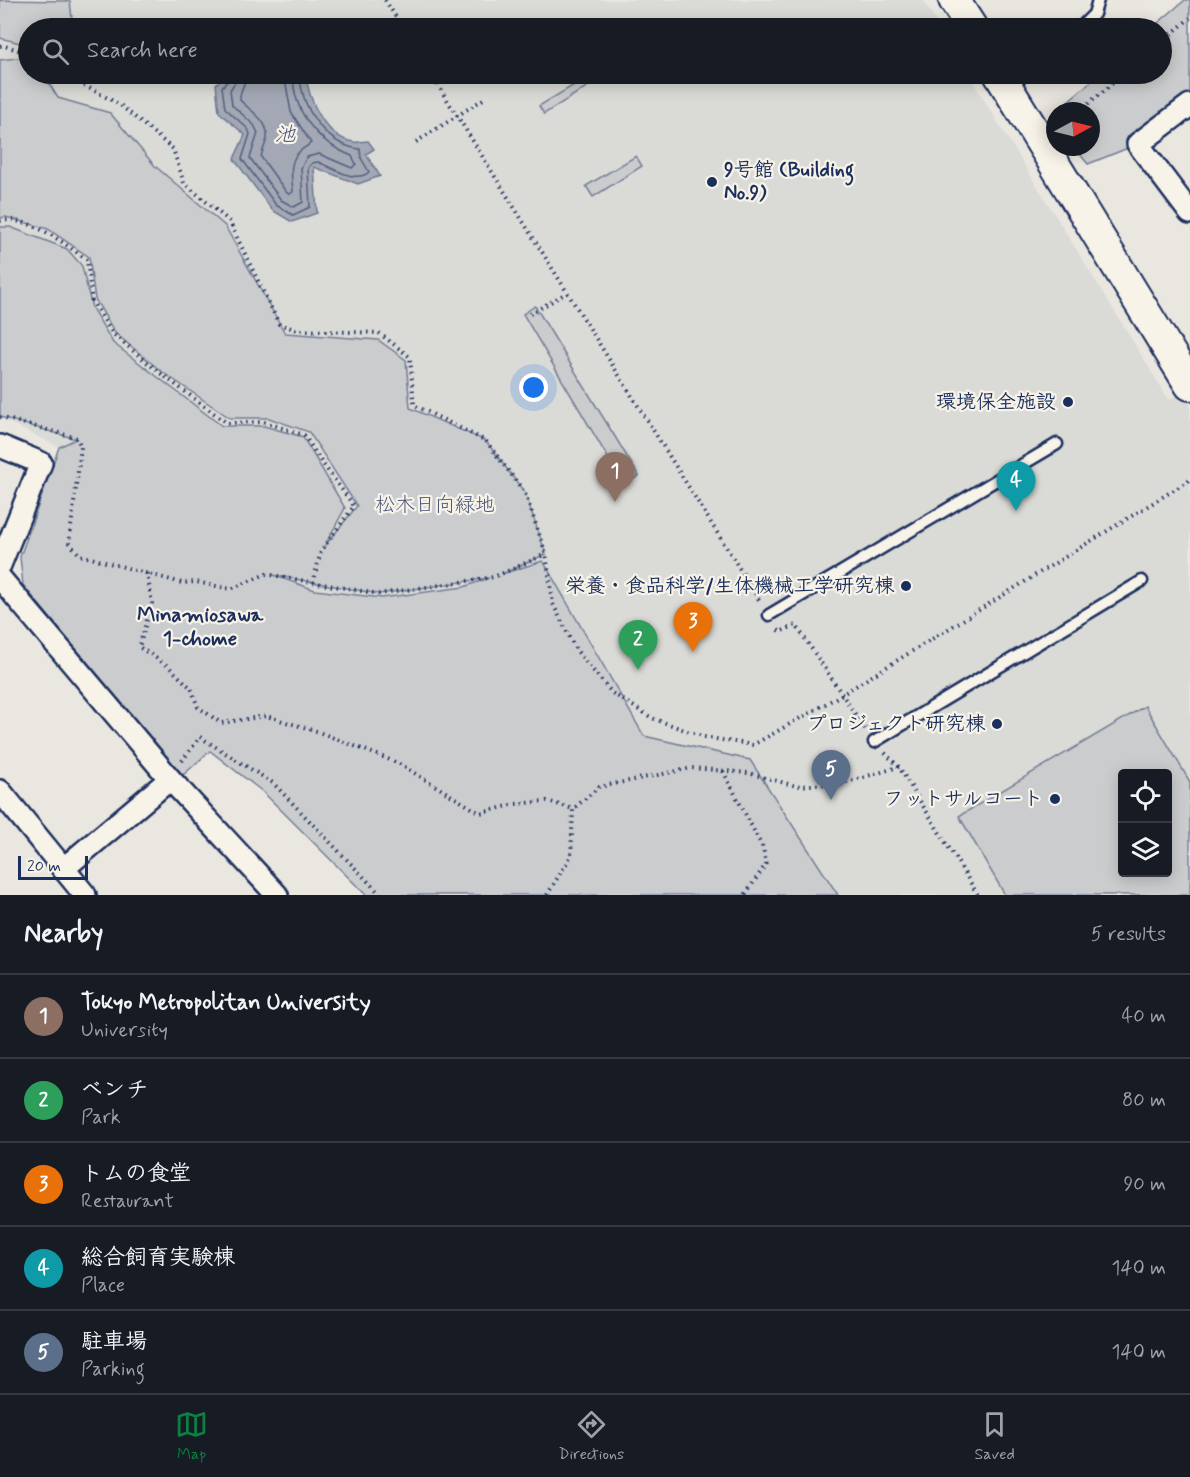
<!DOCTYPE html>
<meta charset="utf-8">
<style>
:root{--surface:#171b24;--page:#242831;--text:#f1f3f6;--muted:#9ea1a6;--line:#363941;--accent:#0b8043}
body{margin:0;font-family:Mynerve,"Klee One",sans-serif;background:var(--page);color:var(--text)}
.controls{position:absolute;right:18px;bottom:18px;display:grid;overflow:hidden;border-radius:6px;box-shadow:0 3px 15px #0003}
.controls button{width:54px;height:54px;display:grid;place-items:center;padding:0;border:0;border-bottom:2px solid var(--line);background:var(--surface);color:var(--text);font:30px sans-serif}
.compass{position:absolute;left:1046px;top:102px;width:54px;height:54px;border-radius:50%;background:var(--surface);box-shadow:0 3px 15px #0003;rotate:83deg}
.scale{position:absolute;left:18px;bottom:15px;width:70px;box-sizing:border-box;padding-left:6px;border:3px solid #1b2f5e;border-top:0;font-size:16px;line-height:21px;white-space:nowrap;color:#1b2f5e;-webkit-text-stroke:4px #f7f3e8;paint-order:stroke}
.you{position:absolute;left:534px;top:388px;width:21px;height:21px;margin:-15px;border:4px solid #fff;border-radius:50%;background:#1a73e8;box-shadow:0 0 0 9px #1a73e833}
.badge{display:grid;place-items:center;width:39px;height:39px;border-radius:50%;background:var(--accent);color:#fff;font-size:20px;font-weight:700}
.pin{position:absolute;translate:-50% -50px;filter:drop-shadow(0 2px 3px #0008)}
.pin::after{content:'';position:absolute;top:32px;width:21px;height:18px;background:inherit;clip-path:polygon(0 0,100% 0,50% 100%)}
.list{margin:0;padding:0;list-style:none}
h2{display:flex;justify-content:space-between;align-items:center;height:78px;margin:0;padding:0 24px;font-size:26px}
h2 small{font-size:20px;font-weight:400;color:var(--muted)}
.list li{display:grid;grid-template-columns:39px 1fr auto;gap:18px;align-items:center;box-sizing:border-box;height:84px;padding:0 24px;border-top:2px solid var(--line)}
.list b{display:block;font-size:22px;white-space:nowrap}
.list p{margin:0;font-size:20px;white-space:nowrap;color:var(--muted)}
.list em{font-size:20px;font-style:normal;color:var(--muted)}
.icon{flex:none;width:33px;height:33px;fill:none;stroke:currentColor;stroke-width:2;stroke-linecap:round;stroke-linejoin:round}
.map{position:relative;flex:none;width:1190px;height:895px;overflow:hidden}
.search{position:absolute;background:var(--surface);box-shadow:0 3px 15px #0003;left:18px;right:18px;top:18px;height:66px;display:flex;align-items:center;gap:15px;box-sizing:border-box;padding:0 21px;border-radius:33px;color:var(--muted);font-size:22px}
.sheet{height:498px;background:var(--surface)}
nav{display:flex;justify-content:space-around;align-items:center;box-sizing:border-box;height:84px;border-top:2px solid var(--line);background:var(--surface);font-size:16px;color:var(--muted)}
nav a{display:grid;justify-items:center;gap:3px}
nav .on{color:var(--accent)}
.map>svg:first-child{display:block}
.built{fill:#dadad6;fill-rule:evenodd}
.green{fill:#cbcccd;stroke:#737e96;stroke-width:1.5;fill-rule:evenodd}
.water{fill:#a3a8b4;stroke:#6d7892;stroke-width:1.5}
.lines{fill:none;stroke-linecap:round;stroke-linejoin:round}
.shore{stroke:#515f80;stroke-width:1.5}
.lane-casing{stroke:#1b2f5e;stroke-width:15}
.street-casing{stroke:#1b2f5e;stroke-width:26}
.secondary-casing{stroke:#1b2f5e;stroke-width:34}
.path{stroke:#1b2f5e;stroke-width:4;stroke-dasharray:1.5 4.5;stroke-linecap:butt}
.lane{stroke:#f7f3e8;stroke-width:10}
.street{stroke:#f7f3e8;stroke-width:21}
.secondary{stroke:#f7f3e8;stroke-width:30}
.path-bridge{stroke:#1b2f5e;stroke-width:4;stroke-dasharray:1.5 4.5;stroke-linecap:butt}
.poi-dot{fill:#1b2f5e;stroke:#f7f3e8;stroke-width:2}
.labels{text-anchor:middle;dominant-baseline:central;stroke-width:4.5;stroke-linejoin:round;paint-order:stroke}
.poi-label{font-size:20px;font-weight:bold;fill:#1b2f5e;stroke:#f7f3e8;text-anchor:end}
.park-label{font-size:20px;fill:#47567a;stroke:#f7f3e8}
.water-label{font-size:21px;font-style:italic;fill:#445378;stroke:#f7f3e8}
.neighbourhood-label{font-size:21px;font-weight:bold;fill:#1b2f5e;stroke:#f7f3e8}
</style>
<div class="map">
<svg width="1190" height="895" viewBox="0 0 1190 895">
<rect width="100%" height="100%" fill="#eae7e0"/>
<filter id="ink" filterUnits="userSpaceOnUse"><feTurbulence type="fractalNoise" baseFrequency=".0167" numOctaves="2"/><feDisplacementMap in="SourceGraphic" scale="12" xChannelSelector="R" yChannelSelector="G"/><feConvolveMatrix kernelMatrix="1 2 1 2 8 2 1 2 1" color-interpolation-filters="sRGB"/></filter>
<g filter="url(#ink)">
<path class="built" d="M0,0H923L940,28H28V74H968L1169,400L1190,387V895H366L263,792L210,751L23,585L20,557L59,447L0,418ZM1122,774H1168V872H1122Z"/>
<g class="green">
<polygon points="0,0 70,1 73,28 28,28 28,45 0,38"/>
<polygon points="1185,0 1190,0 1190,105 1138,144 1088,164 1074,147 1091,147 1091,111 1065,111 1068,101 1100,74 1162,74 1162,28 1152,28"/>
<path d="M17,58L28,61V74H43L58,98L110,113L155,166L225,226L285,333L378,340L406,360L410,408L486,441L525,493L546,554L502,574L543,561L644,736L750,760L838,895H366L263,792L210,751L181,777L23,585L20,557L59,447L76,439L0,417V227H10L67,249L82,266L92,308L113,343L222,426H264L303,437L345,508L324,547L357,506L309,432L269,418H230L161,371L115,333L95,299L89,257L48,229L6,217L0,218V60ZM273,575L379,594L489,578L464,587L382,598L315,590Z"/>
<polygon points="589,76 593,83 544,114 539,106"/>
<polygon points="636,156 642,166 593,197 586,186"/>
<polygon points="535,306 639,476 624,485 523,314"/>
<path d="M1145,706L1190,782V895H1005L959,816ZM1122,774H1168V872H1122Z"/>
</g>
<path class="water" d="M226,74H306C308,99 325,138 354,142C358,143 364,141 368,141L374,149L366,154L380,176L358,184L314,167L317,213L292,222L272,210L234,159L245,135L219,112L216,84Z"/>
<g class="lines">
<g class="shore">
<path d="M230,74L229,79L222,87L225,108L248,129L250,134L242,159L276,205L293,215L310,207L308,168L312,163L318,162C333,168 356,184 369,172L361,158L360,149C325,145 301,108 300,74"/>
<path d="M238,74L236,81L230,90L232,105L254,125L258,133L250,158L281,200L294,207L303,202L301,168L307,157L319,154L352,168L356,164L352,156C317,142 293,112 293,74"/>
<path d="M247,74C246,84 239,90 240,100C250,111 269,120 267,138C266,145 262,150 261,157L287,193L290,194L293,192C292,178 288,162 299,152C303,148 308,146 311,143L291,112L284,74"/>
</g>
<g class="lane-casing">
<g id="lane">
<polyline points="1080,28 1094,14 1098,0"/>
<polyline points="1008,86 1026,74"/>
<polyline points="769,615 1057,444"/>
<polyline points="874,742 1142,581"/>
</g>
</g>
<g class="street-casing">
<g id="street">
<polyline points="1190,105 1138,144 1190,213"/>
<polyline points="0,446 41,463 0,565"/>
<polyline points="0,578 170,779 277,895"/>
<polyline points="0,791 85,895"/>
<polyline points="63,869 170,779"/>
</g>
</g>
<g class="secondary-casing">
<g id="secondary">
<polyline points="954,0 972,28"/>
<polyline points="999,74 1190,385"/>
</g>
</g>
<g class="path">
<polyline points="385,0 403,28"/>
<polyline points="1162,42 1190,18"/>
<polyline points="0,46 5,46 28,53"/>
<polyline points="63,74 119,104 173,149 184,183 229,221 279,324 297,330 379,333 410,357 414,405 486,441 525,493 546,554 553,604 576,650 612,693 652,718 704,737 753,745 841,695 1190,480"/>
<polyline points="431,74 761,603"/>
<polyline points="1079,111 1124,74"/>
<path d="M0,221C29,215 65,244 87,260L92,301L113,334L160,373L227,423L264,422L304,435L323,464L354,506L321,551L313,582"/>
<polyline points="530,314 566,293"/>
<polyline points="0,417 77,438 81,447 69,543 80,555 182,583 196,582 231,589 266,574 379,594 494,577 546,554"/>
<polyline points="147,573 152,603 139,647 168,666 191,688 198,707 221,723 266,716 316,731 398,763 480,813 516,804 547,801 573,809"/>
<polyline points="778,630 780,632 796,625 865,729"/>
<polyline points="885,753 899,767 978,895"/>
<polyline points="182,761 200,737 273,783 381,895"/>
<polyline points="723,771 763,848 766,864 745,895"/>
<polyline points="547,895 571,856 573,809 599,787 692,768 748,773 796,786 843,783 899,767"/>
</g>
<use href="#lane" class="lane"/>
<use href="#street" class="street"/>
<use href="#secondary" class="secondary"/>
<polyline class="path-bridge" points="416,142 485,98"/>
</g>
</g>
<g class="poi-dot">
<circle cx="712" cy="182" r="6"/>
<circle cx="1068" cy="402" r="6"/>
<circle cx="906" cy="586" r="6"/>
<circle cx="997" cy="724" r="6"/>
<circle cx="1055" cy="799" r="6"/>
</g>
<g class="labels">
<g class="poi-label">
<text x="724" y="170" text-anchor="start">9号館 (Building<tspan x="724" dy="23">No.9)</tspan></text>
<text x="1056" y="402">環境保全施設</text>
<text x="894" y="586">栄養・食品科学/生体機械工学研究棟</text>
<text x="985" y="724">プロジェクト研究棟</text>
<text x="1043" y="799">フットサルコート</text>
</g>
<g class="park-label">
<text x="435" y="505">松木日向緑地</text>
</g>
<g class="water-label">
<text x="285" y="135">池</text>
</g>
<g class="neighbourhood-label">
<text x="200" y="615">Minamiosawa<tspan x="200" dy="24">1-chome</tspan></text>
</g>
</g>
</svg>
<div class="controls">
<button><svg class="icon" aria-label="locate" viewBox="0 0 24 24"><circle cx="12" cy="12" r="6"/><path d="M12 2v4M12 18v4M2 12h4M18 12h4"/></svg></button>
<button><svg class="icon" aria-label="layers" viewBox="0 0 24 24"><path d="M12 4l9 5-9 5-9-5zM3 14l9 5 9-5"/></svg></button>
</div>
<svg class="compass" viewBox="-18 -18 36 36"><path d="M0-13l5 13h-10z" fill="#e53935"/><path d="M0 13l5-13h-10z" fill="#9ea1a6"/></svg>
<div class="scale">20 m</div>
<div class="you"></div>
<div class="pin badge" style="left:615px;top:502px;background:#8d6e63">1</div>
<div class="pin badge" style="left:638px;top:670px;background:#2e9e5b">2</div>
<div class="pin badge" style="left:693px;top:652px;background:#e8710a">3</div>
<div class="pin badge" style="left:1016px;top:511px;background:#0f9aa8">4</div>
<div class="pin badge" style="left:831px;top:800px;background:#5c6f8a">5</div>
<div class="search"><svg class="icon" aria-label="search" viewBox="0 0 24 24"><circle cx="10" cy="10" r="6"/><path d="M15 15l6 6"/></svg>Search here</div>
</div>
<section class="sheet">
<h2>Nearby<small>5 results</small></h2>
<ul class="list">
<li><span class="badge" style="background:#8d6e63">1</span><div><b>Tokyo Metropolitan University</b><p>University</p></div><em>40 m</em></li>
<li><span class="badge" style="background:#2e9e5b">2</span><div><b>ベンチ</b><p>Park</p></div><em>80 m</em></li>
<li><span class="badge" style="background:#e8710a">3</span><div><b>トムの食堂</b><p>Restaurant</p></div><em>90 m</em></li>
<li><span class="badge" style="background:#0f9aa8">4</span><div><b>総合飼育実験棟</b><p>Place</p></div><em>140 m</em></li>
<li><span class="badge" style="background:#5c6f8a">5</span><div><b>駐車場</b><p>Parking</p></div><em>140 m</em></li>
</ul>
</section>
<nav>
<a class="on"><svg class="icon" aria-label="map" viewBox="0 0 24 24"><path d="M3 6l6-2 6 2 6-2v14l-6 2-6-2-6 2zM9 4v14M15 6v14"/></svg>Map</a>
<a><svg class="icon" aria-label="directions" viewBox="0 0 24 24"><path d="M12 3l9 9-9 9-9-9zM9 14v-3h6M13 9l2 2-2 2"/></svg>Directions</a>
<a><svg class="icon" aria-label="saved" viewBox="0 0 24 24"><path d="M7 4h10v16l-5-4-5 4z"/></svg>Saved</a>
</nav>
